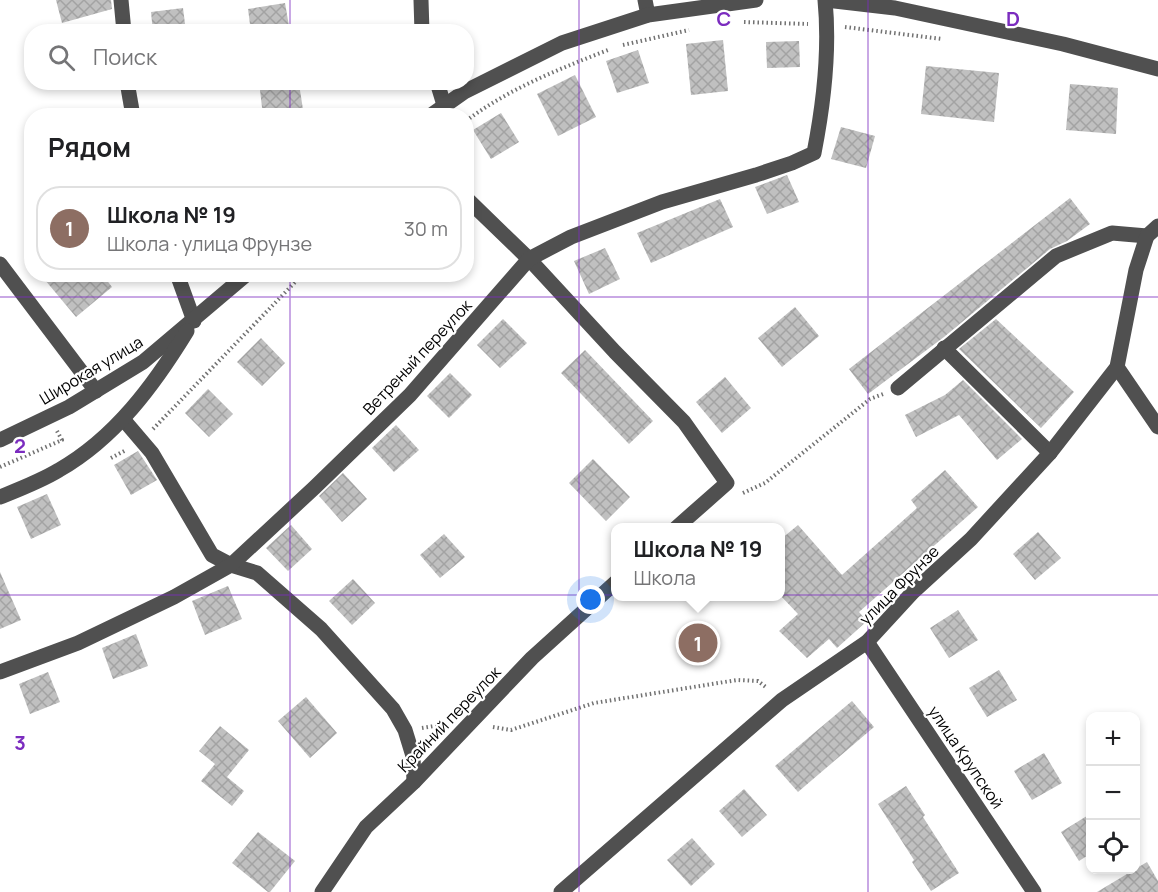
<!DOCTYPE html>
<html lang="ru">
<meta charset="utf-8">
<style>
:root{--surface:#fff;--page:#f2f2f2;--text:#202124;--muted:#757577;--line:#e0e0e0;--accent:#1a73e8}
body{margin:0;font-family:Manrope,sans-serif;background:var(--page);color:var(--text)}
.controls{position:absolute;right:18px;bottom:18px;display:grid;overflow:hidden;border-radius:12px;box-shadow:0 3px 9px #0003}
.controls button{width:54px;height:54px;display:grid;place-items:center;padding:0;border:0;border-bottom:2px solid var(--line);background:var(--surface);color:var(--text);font:30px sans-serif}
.you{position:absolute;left:591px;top:600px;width:21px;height:21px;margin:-15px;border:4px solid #fff;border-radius:50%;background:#1a73e8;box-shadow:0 0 0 9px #1a73e833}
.badge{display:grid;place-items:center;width:39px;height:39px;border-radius:50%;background:var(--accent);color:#fff;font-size:20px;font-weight:700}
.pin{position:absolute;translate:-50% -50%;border:3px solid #fff;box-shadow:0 2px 6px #0006}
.popup{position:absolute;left:611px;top:523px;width:174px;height:78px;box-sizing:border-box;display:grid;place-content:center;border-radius:12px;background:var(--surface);filter:drop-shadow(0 2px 4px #0005);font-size:20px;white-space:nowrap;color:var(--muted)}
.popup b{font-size:22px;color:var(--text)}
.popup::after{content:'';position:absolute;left:50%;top:100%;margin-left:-12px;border:12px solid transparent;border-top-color:var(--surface)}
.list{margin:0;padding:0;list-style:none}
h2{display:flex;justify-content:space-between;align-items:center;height:78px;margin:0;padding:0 24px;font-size:26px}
h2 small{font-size:20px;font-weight:400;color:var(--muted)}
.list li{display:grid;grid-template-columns:39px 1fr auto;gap:18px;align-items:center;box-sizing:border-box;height:84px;margin:0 12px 12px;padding:0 12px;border:2px solid var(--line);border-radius:24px}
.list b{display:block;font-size:22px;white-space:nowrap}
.list p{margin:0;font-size:20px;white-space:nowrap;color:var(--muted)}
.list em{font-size:20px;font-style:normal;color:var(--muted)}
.icon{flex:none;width:33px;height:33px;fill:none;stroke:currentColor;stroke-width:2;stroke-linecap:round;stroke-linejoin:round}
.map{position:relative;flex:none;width:1158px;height:892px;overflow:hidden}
.search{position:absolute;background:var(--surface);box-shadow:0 3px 9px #0003;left:24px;top:24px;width:450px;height:66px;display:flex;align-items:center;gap:15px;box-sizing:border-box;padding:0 21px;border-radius:24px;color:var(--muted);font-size:22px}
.panel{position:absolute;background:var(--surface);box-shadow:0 3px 9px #0003;left:24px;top:108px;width:450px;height:174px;border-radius:24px}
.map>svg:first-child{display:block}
.building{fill:url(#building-cross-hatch)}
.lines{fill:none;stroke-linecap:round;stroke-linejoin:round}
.path{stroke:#727272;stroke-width:4;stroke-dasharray:1.5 3;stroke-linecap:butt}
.minor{stroke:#505050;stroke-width:15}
.grid{fill:none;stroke:#7b2cbf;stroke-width:1.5;stroke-opacity:0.55}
.labels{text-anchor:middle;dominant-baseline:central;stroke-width:4.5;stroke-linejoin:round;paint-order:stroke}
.street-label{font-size:16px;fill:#000;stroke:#fff}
.grid-label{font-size:20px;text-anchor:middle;font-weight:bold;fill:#7b2cbf;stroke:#fff;stroke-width:4.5;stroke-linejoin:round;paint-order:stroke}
</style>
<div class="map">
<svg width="1158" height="892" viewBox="0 0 1158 892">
<defs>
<pattern id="building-cross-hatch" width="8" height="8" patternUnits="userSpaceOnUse" patternTransform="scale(1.5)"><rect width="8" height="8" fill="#c0c0c0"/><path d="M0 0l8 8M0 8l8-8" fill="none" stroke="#a3a3a3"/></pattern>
</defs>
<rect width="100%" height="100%" fill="#fff"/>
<g class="building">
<polygon points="56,0 111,0 112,9 62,23"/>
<polygon points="285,3 290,32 251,32 248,9"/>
<polygon points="183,8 186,32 153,32 151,12"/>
<polygon points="723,40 728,91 691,95 686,44"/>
<polygon points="799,41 800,67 767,68 766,42"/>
<polygon points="638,50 649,83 617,93 606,61"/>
<polygon points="926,66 999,73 994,122 921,114"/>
<polygon points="575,75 596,117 558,136 537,94"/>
<polygon points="299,84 304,116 263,116 260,90"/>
<polygon points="1070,84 1118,88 1116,134 1066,130"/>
<polygon points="501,113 519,142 491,159 473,130"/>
<polygon points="841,127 875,136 866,168 831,159"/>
<polygon points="787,175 799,202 767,214 755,187"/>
<polygon points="1070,198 1090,224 1067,241 1050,249 944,337 868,394 849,369"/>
<polygon points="720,199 733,227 651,263 637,233"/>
<polygon points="605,248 620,279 589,294 574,261"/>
<polygon points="40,274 102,274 112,287 76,317"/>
<polygon points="795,307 819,336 782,367 758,338"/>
<polygon points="503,319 527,343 500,368 477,345"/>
<polygon points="996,319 1074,392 1041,428 959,349"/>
<polygon points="261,338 285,363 262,386 237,362"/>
<polygon points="585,350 653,421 629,444 561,373"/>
<polygon points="450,373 472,395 449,418 427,396"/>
<polygon points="725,377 751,408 722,433 696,402"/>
<polygon points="963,380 1022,439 997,460 959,415 916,437 905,415 945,395"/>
<polygon points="208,389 233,414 209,437 185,413"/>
<polygon points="396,425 419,450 394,472 372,448"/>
<polygon points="138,451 157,480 131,495 114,465"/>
<polygon points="593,459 630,497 606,521 569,483"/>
<polygon points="945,470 978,507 859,612 867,621 837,648 829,639 807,658 779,631 798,614 780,595 780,540 798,525 842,575 917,508 911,500"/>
<polygon points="343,473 367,499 342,522 319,496"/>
<polygon points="47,494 61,525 31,539 17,507"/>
<polygon points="291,525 312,549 288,571 266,548"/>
<polygon points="1038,532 1061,558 1035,580 1013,554"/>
<polygon points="444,534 465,557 440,578 420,555"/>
<polygon points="0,572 21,620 0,629"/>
<polygon points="353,579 375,603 352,625 329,601"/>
<polygon points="228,586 242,619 205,635 192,601"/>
<polygon points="958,610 978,640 949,658 930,628"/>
<polygon points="136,634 148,666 113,679 102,648"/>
<polygon points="999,670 1017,700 987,717 969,688"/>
<polygon points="48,672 60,702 30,714 19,684"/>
<polygon points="306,697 337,733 310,758 278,721"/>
<polygon points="852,701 874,727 798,792 775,766"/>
<polygon points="220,726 249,750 227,777 244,791 232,806 201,781 215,764 199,751"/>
<polygon points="1044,753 1062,783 1032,800 1014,771"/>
<polygon points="906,786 925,815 923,817 959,873 931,891 912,862 914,860 878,804"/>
<polygon points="744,789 767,815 742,837 719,811"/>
<polygon points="1090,814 1090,854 1079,861 1061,832"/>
<polygon points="258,832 295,861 270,892 268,892 232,863"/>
<polygon points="692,838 715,864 691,886 667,860"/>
<polygon points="1147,862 1158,881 1158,892 1097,892"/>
</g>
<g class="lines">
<g class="path">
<polyline points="744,22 808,24"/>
<polyline points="845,27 942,39"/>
<polyline points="623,45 689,30"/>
<path d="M466,121C508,89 559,69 608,50"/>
<polyline points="153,429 303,274"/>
<polyline points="111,458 126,450"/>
<polyline points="0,467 62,440 57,431"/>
<polyline points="743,493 765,483 870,399 883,394"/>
<polyline points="493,727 511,730 594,703 737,680 758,681 767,688"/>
<polyline points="422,728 441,725"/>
</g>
<g class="minor">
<polyline points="121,0 124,32"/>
<polyline points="421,0 422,32"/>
<polyline points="645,0 648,15"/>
<polyline points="826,0 895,8 1063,44 1158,69"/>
<polyline points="127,82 133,116"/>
<polyline points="437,82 444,105"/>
<polyline points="430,116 464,92 562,43 648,15 756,0"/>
<polyline points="466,198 529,259 615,352 684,422 727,483 676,528"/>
<polyline points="0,264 96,391"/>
<polyline points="177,274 194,321"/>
<polyline points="944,348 1050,453"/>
<polyline points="1117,367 1158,427"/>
<polyline points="898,388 1056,256 1112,233 1147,236"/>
<polyline points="123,419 152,453 212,555 231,565 257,573 321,629 393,709 405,730 413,756 414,782"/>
<polyline points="0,440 69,407 143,362 247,274"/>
<path d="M0,497C20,489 41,481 59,470C115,438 154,385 187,331"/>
<polyline points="867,642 1034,892"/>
<path d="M0,672L78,643L174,597L231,565L314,488L410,395L529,259L571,237L662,202L756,175L792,163L814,153C824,102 830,51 825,0"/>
<polyline points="322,892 366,827 414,782 532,658 616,582"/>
<polyline points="561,892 782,700 867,642 913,592 971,539 1050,453 1117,367 1136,270 1147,236 1158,226"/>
</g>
</g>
<path class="grid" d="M290,0V32M579,0V892M868,0V892M290,82V116M290,274V892M0,297H1158M0,595H1158"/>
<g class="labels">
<g class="street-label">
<text transform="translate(417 357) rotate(-47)">Ветреный переулок</text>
<text transform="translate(91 370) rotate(-31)">Широкая улица</text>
<text transform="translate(899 585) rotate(-45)">улица Фрунзе</text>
<text transform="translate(449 719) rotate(-46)">Крайний переулок</text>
<text transform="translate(966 757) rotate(56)">улица Крупской</text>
</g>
</g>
<g class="grid-label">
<text x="724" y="26">C</text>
<text x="1013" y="26">D</text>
<text x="20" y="453">2</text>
<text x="20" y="750">3</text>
</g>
</svg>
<div class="controls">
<button>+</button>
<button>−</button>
<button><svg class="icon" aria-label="locate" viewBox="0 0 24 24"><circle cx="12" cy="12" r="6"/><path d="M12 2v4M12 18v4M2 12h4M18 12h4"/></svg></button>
</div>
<div class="you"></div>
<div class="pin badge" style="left:698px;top:643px;background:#8d6e63">1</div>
<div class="popup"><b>Школа № 19</b>Школа</div>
<div class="search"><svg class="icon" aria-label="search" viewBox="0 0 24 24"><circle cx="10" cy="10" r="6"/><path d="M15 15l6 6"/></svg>Поиск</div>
<section class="panel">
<h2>Рядом<small></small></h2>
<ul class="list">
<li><span class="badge" style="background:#8d6e63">1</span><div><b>Школа № 19</b><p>Школа · улица Фрунзе</p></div><em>30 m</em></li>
</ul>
</section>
</div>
